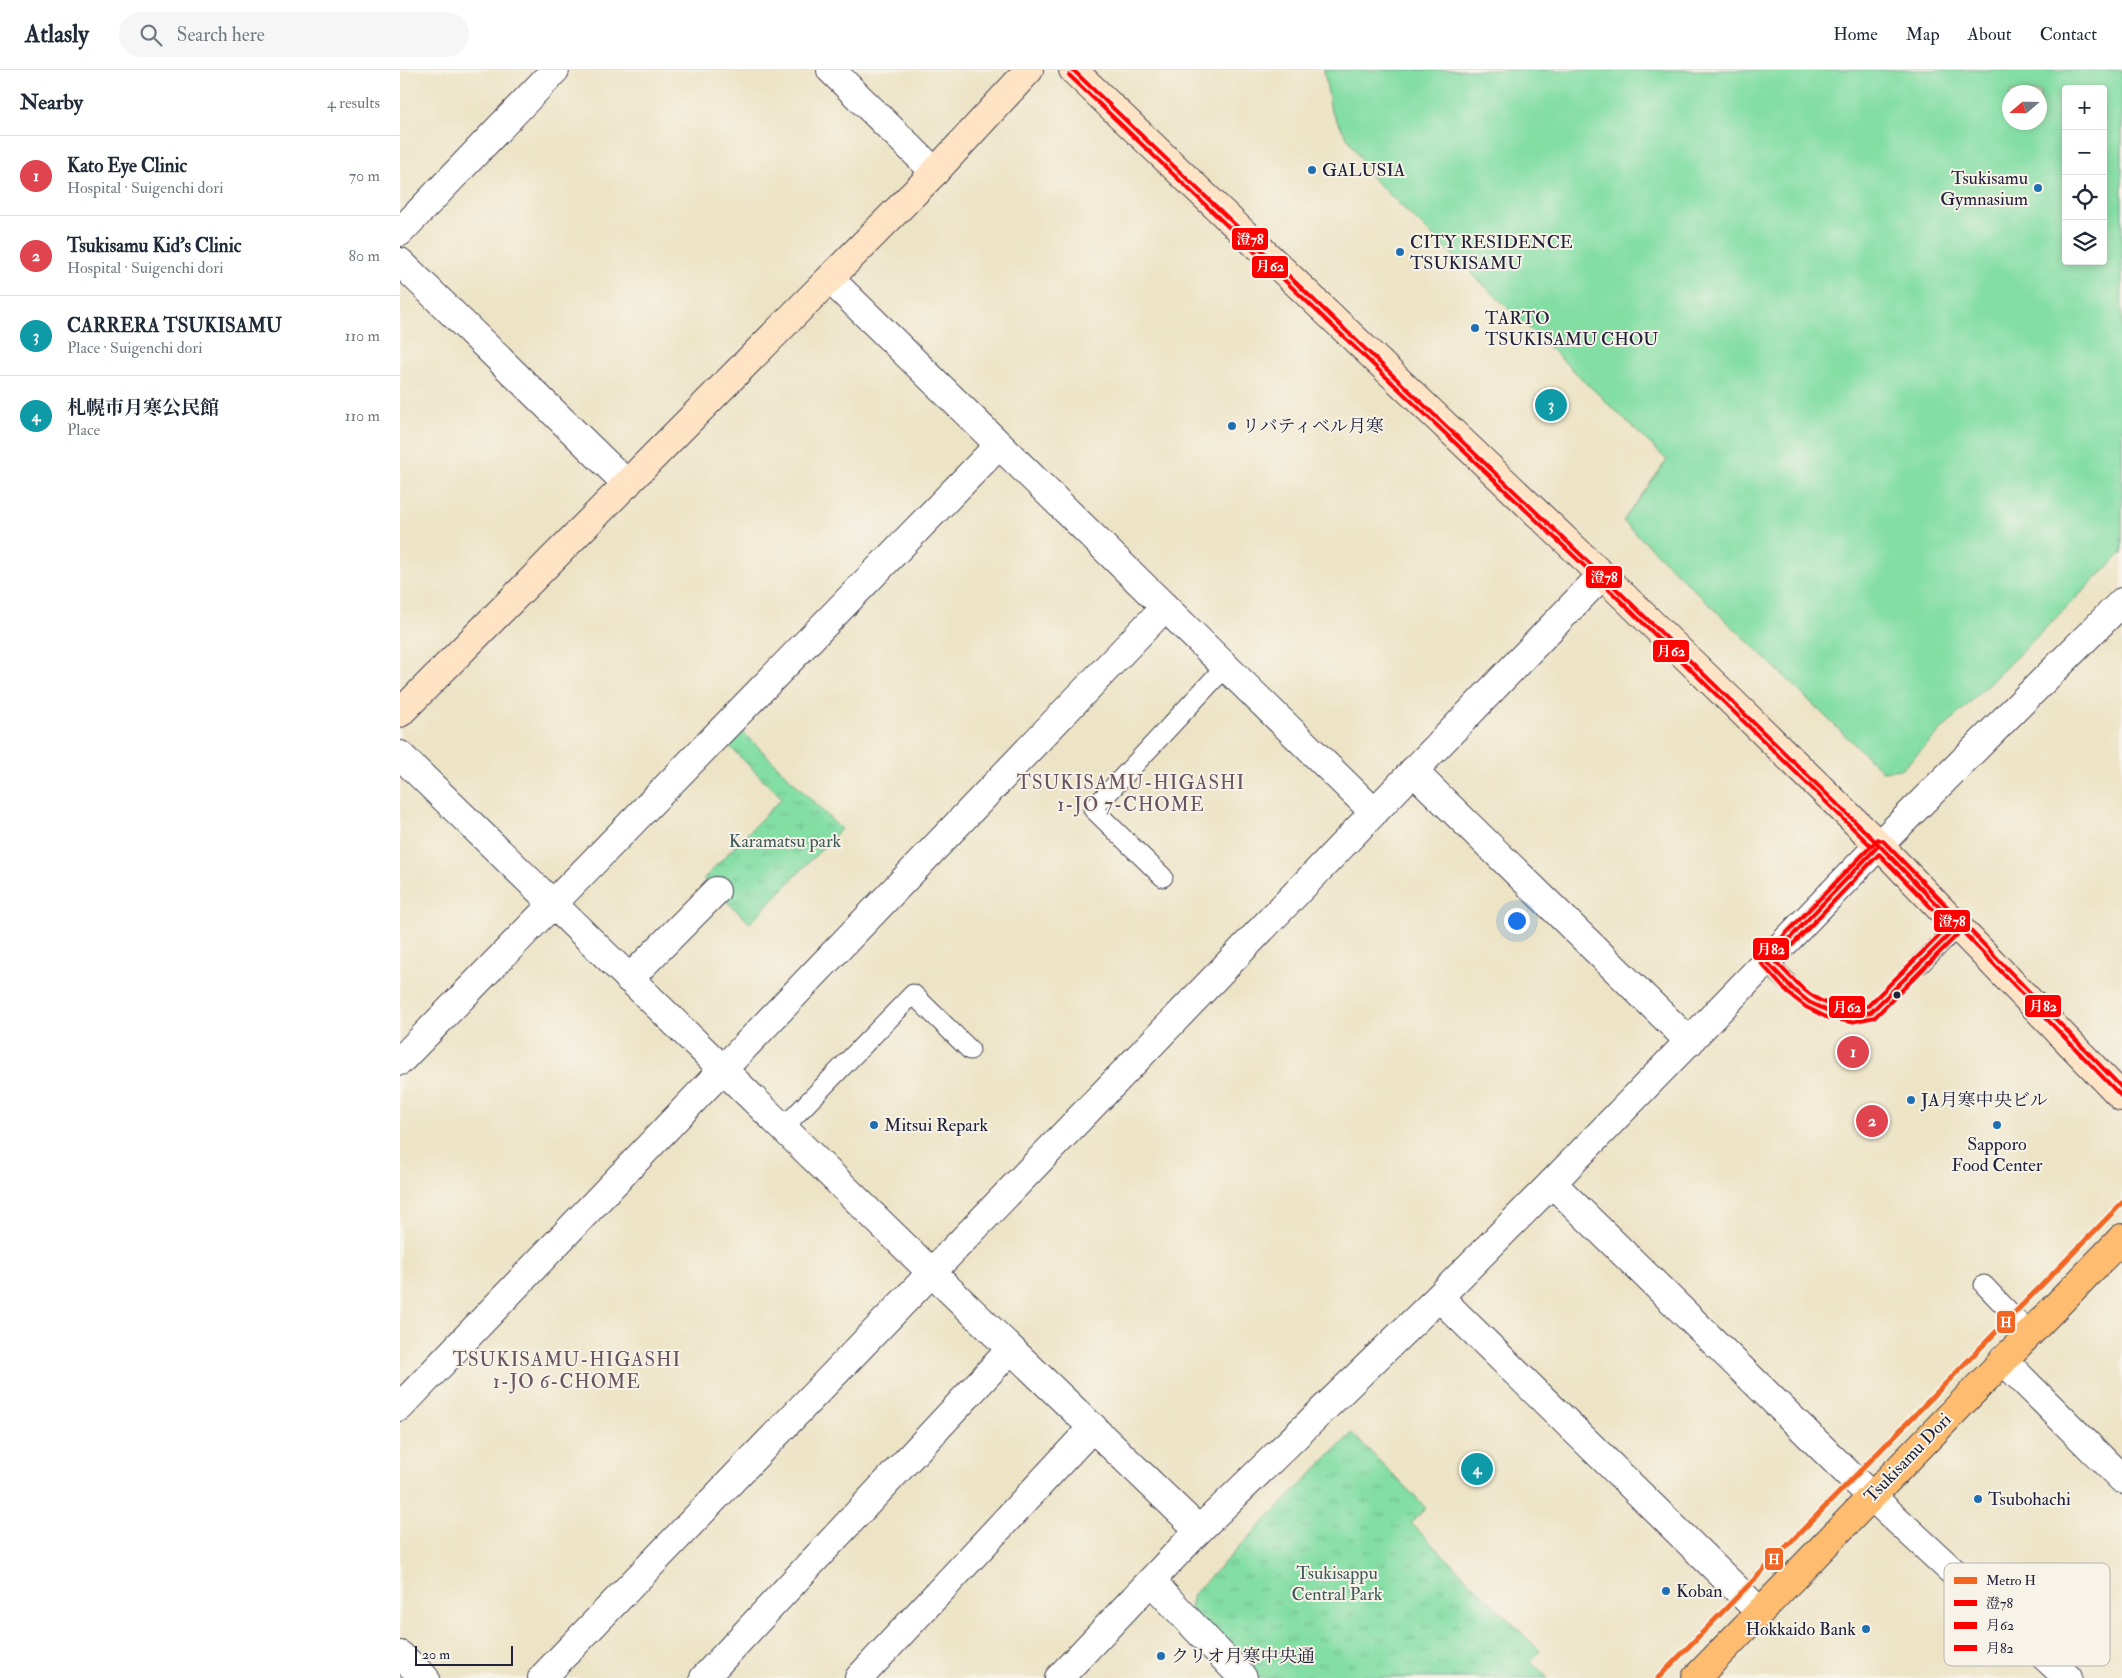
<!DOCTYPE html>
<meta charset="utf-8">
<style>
:root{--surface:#fff;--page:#f6f6f7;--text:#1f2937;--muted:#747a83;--line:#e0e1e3;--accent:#0b8043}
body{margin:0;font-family:"IM FELL Double Pica","Noto Serif JP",serif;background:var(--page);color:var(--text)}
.controls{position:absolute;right:15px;top:15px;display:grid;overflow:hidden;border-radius:5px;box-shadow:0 2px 8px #0003}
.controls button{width:45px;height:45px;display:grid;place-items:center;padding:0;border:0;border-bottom:1px solid var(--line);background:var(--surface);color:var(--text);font:25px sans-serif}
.compass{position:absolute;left:1602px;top:15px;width:45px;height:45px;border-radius:50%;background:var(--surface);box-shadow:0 2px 8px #0003;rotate:250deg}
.scale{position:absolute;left:15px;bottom:12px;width:98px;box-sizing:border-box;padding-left:5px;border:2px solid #22223b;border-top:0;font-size:14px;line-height:18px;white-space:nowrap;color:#22223b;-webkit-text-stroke:4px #f7f3e8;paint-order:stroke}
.you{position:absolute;left:1116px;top:850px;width:18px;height:18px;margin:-12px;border:4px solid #fff;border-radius:50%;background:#1a73e8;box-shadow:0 0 0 8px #1a73e833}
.badge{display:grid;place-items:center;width:32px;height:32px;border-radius:50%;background:var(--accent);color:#fff;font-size:16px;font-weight:700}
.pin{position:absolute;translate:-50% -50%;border:2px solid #fff;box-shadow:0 1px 5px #0006}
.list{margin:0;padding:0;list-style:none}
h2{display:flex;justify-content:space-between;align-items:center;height:65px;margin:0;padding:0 20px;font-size:21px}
h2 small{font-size:16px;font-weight:400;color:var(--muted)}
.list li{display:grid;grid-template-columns:32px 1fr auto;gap:15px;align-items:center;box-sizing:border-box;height:80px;padding:0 20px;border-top:1px solid var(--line)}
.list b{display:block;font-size:19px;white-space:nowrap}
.list p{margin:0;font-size:16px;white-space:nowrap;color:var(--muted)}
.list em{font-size:16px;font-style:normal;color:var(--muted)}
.icon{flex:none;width:28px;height:28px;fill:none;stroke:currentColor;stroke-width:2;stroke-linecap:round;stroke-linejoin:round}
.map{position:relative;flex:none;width:1722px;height:1608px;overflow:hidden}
header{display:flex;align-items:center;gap:30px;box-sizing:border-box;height:70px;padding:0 25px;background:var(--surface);border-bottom:1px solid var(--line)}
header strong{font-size:24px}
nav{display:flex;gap:28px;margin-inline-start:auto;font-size:18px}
.search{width:350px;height:45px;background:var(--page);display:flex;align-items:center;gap:12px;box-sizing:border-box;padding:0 18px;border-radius:28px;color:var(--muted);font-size:19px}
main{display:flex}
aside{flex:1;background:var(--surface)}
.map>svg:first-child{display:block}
.grass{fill:#83dea4;stroke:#528070;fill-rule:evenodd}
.park{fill:url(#park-tufts);stroke:#528070}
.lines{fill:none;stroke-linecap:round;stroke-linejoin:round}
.lane-casing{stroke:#403f50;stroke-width:21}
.street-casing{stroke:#403f50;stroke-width:30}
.secondary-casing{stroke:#403f50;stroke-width:30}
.highway-casing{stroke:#403f50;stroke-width:30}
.lane{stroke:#fff;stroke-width:19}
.street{stroke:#fff;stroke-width:28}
.secondary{stroke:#fee4c5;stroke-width:28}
.highway{stroke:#fdbc6f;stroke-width:28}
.bus-1-casing{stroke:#f7f3e8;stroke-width:8}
.bus-2-casing{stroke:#f7f3e8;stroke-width:8}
.bus-3-casing{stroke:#f7f3e8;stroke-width:8}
.bus-1{stroke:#f00;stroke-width:4}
.bus-2{stroke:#f00;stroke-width:4}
.bus-3{stroke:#f00;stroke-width:4}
.metro-1-casing{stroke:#f7f3e8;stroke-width:9}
.metro-1{stroke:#f26522;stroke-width:5}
.poi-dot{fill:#1f6fb2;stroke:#f7f3e8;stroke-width:2}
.bus-dot{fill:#22223b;stroke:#f7f3e8;stroke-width:2}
.labels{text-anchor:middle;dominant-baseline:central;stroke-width:4;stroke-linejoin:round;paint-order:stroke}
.poi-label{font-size:18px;fill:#22223b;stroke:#f7f3e8;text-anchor:start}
.park-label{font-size:18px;fill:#3f5a5a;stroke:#f7f3e8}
.street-label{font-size:18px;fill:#22223b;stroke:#f7f3e8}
.neighbourhood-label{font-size:19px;letter-spacing:1px;fill:#695460;stroke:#f7f3e8}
.key{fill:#f7f3e8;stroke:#b7b4b4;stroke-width:1}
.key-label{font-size:14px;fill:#22223b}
.line-badge{stroke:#f7f3e8;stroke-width:2}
.badge-label{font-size:14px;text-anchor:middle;font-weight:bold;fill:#fff}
</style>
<header>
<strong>Atlasly</strong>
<div class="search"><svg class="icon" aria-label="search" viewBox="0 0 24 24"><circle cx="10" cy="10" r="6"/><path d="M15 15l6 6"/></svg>Search here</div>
<nav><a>Home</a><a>Map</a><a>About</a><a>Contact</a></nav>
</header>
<main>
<aside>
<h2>Nearby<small>4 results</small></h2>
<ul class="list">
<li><span class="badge" style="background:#e0444e">1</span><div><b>Kato Eye Clinic</b><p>Hospital · Suigenchi dori</p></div><em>70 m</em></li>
<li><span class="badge" style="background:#e0444e">2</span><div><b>Tsukisamu Kid's Clinic</b><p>Hospital · Suigenchi dori</p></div><em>80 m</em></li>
<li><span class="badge" style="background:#0f9aa8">3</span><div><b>CARRERA TSUKISAMU</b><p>Place · Suigenchi dori</p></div><em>110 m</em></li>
<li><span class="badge" style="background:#0f9aa8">4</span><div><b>札幌市月寒公民館</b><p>Place</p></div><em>110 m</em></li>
</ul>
</aside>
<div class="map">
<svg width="1722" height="1608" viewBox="0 0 1722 1608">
<defs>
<pattern id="park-tufts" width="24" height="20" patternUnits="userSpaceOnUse" patternTransform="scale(1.25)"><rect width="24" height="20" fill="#83dea4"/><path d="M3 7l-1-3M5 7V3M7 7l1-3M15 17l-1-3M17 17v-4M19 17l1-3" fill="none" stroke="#71be8e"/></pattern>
</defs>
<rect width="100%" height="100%" fill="#f7f3e8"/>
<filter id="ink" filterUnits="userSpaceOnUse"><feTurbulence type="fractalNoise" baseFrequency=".02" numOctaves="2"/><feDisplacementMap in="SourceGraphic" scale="10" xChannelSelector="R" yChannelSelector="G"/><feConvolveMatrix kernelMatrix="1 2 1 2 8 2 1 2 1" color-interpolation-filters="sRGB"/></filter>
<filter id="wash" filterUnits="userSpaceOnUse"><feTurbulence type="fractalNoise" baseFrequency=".0096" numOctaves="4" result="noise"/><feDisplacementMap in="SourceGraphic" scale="20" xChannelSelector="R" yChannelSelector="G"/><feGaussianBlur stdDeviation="1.12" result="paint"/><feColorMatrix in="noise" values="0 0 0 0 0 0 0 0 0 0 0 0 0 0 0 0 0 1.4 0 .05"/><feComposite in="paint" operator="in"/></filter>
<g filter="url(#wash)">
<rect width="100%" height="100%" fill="#ede4c6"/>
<path class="grass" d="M924,0H1722V483L1502,699L1482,701L1223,451L1267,390L973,109L931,41ZM1666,19H1703V191H1666ZM1610,22H1640V52H1610Z"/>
<g class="park">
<polygon points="343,662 441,759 350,853 303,809 382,728 329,676"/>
<polygon points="952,1363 1026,1438 1011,1453 1140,1581 1131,1591 1148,1608 859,1608 790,1539 793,1524"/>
</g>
</g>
<g filter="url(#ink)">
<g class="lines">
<g class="lane-casing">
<g id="lane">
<polyline points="763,807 693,739 826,596"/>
<polyline points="1367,892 1387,912"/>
<polyline points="1520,894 1558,856"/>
<polyline points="383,1058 513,924 570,980"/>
<polyline points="1584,1215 1630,1263"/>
</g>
</g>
<g class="street-casing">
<g id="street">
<polyline points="431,0 535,102"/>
<polyline points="0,162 155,0"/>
<polyline points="0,192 227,414"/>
<polyline points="430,209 974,742"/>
<polyline points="0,685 532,1203 799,1460"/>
<polyline points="1013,701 1290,972"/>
<polyline points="229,909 316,821"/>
<polyline points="0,991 599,375"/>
<polyline points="1152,1113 1471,1426 1668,1608"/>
<polyline points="1039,1227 1360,1542"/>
<polyline points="1603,1290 1722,1409"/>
<polyline points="0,1337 765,537"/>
<polyline points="751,1511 843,1608"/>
<polyline points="0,1585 25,1608"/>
<polyline points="142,1608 1202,505"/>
<polyline points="304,1608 611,1279"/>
<polyline points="459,1608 693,1357"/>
<polyline points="659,1608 799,1460 1039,1227 1152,1113 1479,775 1722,532"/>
</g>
</g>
<g class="secondary-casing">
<g id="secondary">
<polyline points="673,0 1202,505 1479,775 1722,1027"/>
<polyline points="0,643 535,102 629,0"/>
</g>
</g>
<g class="highway-casing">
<polyline id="highway" points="1296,1608 1722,1168"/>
</g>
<use href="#lane" class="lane"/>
<use href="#street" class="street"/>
<use href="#secondary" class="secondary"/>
<use href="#highway" class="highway"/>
<g class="bus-1-casing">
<g id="bus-1">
<polyline points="673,0 1202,505 1479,775 1722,1027"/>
<polyline points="1367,892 1393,919 1409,932 1428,941 1450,946 1471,942 1558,856"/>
<polyline points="1367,892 1479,775"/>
</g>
</g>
<g class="bus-2-casing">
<g id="bus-2">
<polyline points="669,5 1198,509 1470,775"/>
<path d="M1479,784L1549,856L1468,936C1424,945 1404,921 1376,892Z"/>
</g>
</g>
<g class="bus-3-casing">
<g id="bus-3">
<polyline points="1564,854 1722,1018"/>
<polyline points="1557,865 1475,947 1451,952 1426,947 1406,937 1388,923 1361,893 1362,888 1478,769 1483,771 1560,850"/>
</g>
</g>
<use href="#bus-1" class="bus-1"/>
<use href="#bus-2" class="bus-2"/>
<use href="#bus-3" class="bus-3"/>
<g class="metro-1-casing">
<polyline id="metro-1" points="1258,1608 1722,1133"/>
</g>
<use href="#metro-1" class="metro-1"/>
</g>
</g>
<g class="poi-dot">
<circle cx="912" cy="100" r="5"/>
<circle cx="1638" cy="118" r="5"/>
<circle cx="1000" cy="182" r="5"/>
<circle cx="1075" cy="258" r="5"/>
<circle cx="832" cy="356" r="5"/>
<circle cx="1511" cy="1030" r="5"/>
<circle cx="474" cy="1055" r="5"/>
<circle cx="1597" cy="1055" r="5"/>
<circle cx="1578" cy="1429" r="5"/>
<circle cx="1266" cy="1521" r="5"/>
<circle cx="1466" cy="1559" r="5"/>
<circle cx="761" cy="1586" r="5"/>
</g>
<circle class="bus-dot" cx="1497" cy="925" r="4.5"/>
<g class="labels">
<g class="poi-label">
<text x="922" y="100">GALUSIA</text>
<text x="1628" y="108" text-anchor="end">Tsukisamu<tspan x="1628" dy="21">Gymnasium</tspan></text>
<text x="1010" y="172">CITY RESIDENCE<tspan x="1010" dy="21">TSUKISAMU</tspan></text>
<text x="1085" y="248">TARTO<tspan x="1085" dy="21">TSUKISAMU CHOU</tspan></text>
<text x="842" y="356">リバティベル月寒</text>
<text x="1521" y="1030">JA月寒中央ビル</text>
<text x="484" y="1055">Mitsui Repark</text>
<text x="1597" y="1074" text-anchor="middle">Sapporo<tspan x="1597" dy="21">Food Center</tspan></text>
<text x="1588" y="1429">Tsubohachi</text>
<text x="1276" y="1521">Koban</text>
<text x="1456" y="1559" text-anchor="end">Hokkaido Bank</text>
<text x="771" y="1586">クリオ月寒中央通</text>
</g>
<g class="park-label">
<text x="385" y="771">Karamatsu park</text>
<text x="937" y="1503">Tsukisappu<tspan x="937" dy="21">Central Park</tspan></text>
</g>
<g class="street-label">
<text transform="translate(1508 1388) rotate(-46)">Tsukisamu Dori</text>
</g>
<g class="neighbourhood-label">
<text x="731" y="713">TSUKISAMU-HIGASHI<tspan x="731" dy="22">1-JO 7-CHOME</tspan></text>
<text x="167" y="1290">TSUKISAMU-HIGASHI<tspan x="167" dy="22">1-JO 6-CHOME</tspan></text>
</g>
</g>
<rect x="1544" y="1493" width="166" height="103" rx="8" class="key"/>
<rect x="1554" y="1507" width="23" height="7" fill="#f26522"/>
<rect x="1554" y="1530" width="23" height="6" fill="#f00"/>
<rect x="1554" y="1552" width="23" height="7" fill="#f00"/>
<rect x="1554" y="1575" width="23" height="6" fill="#f00"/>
<g class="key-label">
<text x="1586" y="1515">Metro H</text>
<text x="1586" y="1538">澄78</text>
<text x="1586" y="1560">月62</text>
<text x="1586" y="1583">月82</text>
</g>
<g class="line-badge">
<rect x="831" y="157" width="38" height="24" rx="5" fill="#f00"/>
<rect x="851" y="185" width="38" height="24" rx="5" fill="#f00"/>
<rect x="1185" y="495" width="38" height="24" rx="5" fill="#f00"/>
<rect x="1252" y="569" width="38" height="24" rx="5" fill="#f00"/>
<rect x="1533" y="839" width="38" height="24" rx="5" fill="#f00"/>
<rect x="1352" y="867" width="38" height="24" rx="5" fill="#f00"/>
<rect x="1624" y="924" width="38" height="24" rx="5" fill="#f00"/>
<rect x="1428" y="925" width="38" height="24" rx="5" fill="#f00"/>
<rect x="1596" y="1240" width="20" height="24" rx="5" fill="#f26522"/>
<rect x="1364" y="1477" width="20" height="24" rx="5" fill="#f26522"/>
</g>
<g class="badge-label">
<text x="850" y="174">澄78</text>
<text x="870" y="201">月62</text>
<text x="1204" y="512">澄78</text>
<text x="1271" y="586">月62</text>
<text x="1552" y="856">澄78</text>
<text x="1371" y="884">月82</text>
<text x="1643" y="941">月82</text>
<text x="1447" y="942">月62</text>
<text x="1606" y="1257">H</text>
<text x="1374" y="1494">H</text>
</g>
</svg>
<div class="controls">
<button>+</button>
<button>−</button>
<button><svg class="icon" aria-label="locate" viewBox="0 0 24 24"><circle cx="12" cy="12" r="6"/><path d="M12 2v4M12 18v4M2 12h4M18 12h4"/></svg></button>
<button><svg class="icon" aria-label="layers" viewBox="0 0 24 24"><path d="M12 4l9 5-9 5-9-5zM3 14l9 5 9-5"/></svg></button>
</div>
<svg class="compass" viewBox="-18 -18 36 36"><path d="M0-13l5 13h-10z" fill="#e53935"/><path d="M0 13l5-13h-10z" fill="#747a83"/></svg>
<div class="scale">20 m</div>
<div class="you"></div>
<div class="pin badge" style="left:1453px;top:982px;background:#e0444e">1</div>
<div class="pin badge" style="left:1472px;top:1051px;background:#e0444e">2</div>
<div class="pin badge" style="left:1151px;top:335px;background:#0f9aa8">3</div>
<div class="pin badge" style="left:1077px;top:1399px;background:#0f9aa8">4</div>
</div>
</main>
